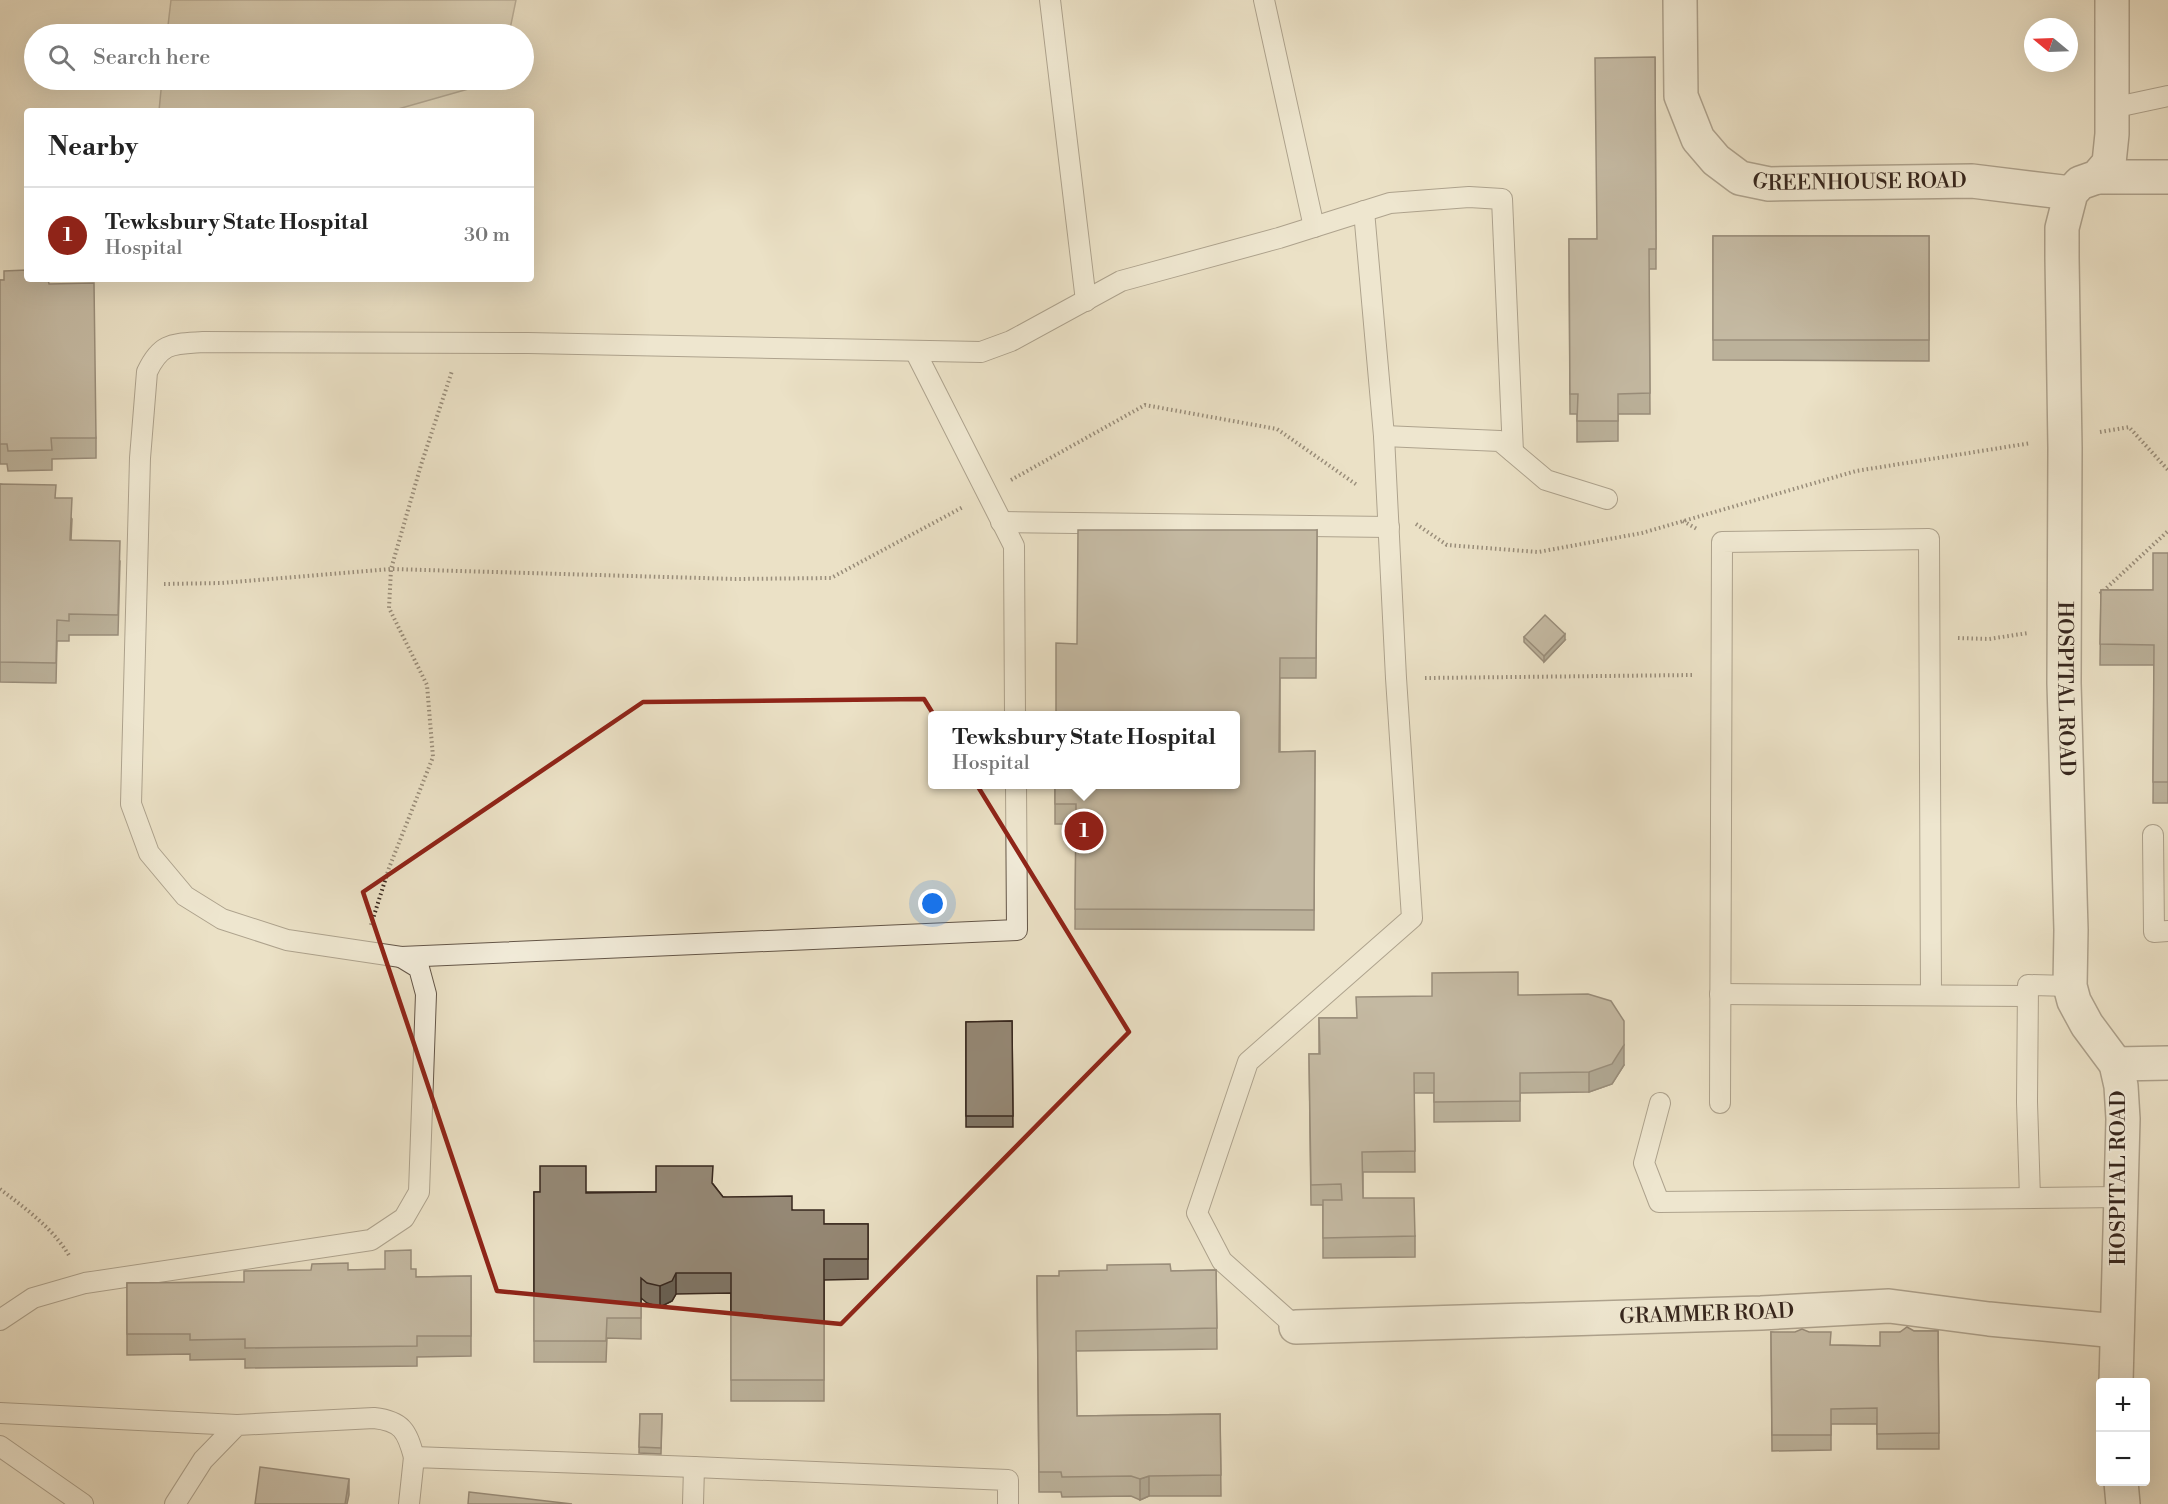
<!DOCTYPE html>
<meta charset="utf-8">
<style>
:root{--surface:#fff;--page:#f6f6f6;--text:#222;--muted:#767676;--line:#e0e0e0;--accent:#8f2418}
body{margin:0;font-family:"Libre Bodoni",serif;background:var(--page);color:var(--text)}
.controls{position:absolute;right:18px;bottom:18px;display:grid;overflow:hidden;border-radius:6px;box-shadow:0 6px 24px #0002}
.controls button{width:54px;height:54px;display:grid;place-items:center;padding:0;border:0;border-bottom:2px solid var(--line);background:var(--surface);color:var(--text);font:30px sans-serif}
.compass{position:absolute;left:2024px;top:18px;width:54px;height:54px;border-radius:50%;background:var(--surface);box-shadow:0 6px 24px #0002;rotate:289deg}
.you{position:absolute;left:933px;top:904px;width:21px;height:21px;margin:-15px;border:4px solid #fff;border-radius:50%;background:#1a73e8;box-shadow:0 0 0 9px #1a73e833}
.badge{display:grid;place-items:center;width:39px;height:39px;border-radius:50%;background:var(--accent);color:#fff;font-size:20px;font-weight:700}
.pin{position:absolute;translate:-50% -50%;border:3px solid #fff;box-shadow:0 2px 6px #0006}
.popup{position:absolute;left:928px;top:711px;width:312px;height:78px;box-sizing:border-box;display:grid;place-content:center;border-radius:6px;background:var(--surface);filter:drop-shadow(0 2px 4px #0005);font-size:20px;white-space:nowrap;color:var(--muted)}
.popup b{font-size:22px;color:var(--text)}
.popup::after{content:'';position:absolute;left:50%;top:100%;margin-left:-12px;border:12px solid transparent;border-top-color:var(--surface)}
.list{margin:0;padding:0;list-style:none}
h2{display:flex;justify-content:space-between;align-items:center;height:78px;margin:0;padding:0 24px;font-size:26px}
h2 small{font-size:20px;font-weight:400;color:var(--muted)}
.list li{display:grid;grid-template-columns:39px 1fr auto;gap:18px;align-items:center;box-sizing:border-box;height:96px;padding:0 24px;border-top:2px solid var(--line)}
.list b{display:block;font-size:22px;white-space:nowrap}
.list p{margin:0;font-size:20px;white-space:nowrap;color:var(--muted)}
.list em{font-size:20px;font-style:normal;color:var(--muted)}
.icon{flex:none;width:33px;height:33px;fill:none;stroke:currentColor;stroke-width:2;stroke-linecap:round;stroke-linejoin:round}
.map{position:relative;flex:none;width:2168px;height:1504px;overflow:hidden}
.search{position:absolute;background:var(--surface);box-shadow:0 6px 24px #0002;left:24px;top:24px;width:510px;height:66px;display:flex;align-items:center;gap:15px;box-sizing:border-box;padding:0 21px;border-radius:33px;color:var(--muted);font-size:22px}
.panel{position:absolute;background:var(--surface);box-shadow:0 6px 24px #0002;left:24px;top:108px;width:510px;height:174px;border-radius:6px}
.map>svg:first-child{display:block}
.green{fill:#ccc1a9;stroke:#827464;stroke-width:1.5}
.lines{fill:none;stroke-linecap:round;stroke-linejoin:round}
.lane-casing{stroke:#645648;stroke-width:22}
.street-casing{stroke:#645648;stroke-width:36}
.path{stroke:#37271e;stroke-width:4;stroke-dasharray:1.5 3;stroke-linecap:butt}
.lane{stroke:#f2ecda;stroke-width:20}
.street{stroke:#f2ecda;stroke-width:33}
.wall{fill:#807565;stroke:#37271e;stroke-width:1.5}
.shaded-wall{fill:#685f52;stroke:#37271e;stroke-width:1.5}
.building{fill:#958875;stroke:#37271e;stroke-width:1.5}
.marked{fill:none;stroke:#8f2418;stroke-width:4.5;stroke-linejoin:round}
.labels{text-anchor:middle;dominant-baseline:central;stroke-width:4.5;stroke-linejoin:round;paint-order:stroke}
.street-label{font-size:21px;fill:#37271e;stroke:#f2ecda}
</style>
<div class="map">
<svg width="2168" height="1504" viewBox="0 0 2168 1504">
<rect width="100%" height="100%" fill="#ebe1c6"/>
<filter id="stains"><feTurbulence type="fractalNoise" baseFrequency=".00333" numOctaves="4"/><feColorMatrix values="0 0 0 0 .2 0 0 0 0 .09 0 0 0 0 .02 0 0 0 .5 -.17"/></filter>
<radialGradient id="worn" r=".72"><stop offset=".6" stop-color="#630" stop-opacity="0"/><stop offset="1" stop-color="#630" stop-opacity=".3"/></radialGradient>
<g class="green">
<polygon points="171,0 516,0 509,34 167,34"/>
<polygon points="162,80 500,80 391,111 159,111"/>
</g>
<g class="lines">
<g class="lane-casing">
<g id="lane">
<polyline points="1050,0 1086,301"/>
<polyline points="1264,0 1314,227"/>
<polyline points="2112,108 2168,96"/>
<polyline points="915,351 1014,546 1015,716"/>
<polyline points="1384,436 1500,441 1546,480 1607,499"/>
<polyline points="1001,522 1389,527"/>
<path d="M1016,784L1017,930L401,957L287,940L222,919L185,896L149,853L131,804L140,458L147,372C161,342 173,344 203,342L528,343L981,352L1011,341L1121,281L1279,238L1390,203L1469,197L1502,199L1513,452"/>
<polyline points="2153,835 2154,932 2168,931"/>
<polyline points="1720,994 2027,996"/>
<polyline points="1660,1103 1644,1163 1659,1202 2121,1197"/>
<polyline points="1720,1103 1722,542 1929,539 1931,995"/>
<polyline points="2030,1198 2027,1102 2028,985 2070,986"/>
<polyline points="0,1320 33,1298 85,1283 371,1240 404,1218 419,1192 426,994 419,968 401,957"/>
<polyline points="1296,1327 1222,1261 1197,1213 1248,1062 1412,918 1396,678 1384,436 1364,211"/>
<polyline points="0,1413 237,1425"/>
<polyline points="0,1446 83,1504"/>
<path d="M175,1504L203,1460L237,1425L374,1418C402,1421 407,1431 414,1457"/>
<polyline points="409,1504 414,1457 694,1467"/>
<polyline points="693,1504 694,1467 1008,1480 1008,1504"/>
</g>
</g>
<g class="street-casing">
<g id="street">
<path id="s1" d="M1680,0L1681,96L1698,139L1716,160L1740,178L1769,184L1972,181L2071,193"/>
<path id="s2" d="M2112,0V134L2109,163L2097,177L2080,183L2071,193L2062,228V258L2065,448L2064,683L2071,930L2070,986L2074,1001L2087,1025L2116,1064L2121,1086L2123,1119L2116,1382"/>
<polyline points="2097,177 2168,177"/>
<polyline points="2116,1064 2168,1063"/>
<path id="s3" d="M1296,1327L1761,1313L1889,1306L1989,1319L2117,1331"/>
<polyline points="2121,1482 2123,1504"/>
</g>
</g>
<g class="path">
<polyline points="2100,432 2129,427 2168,470"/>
<polyline points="1011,480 1145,405 1277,429 1357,485"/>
<polyline points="1683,521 1697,529"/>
<polyline points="1416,524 1447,545 1538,552 1642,533 1856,471 2031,443"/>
<polyline points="164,584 222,583 391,569 735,579 831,578 963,507"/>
<polyline points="2100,594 2168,531"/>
<polyline points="1958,638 1989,639 2028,633"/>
<polyline points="1425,678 1693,675"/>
<polyline points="371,925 389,868 433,757 427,685 389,608 391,569 421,465 452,371"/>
<path d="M0,1189C26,1209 53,1228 70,1257"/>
</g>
<use href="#lane" class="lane"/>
<use href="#street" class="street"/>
</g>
<g class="wall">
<polygon points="1655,57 1656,269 1649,269 1650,414 1618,414 1618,441 1577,442 1577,414 1570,414 1569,239 1597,239"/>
<polygon points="1713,236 1929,236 1929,361 1713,360"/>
<polygon points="0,280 49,284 96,438 96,458 52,459 52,470 8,471 7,464 0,464"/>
<polygon points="0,484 55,498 72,519 71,540 120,561 118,635 69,635 69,641 57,641 56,683 0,682"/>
<polygon points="1317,530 1316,678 1280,678 1280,752 1315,751 1314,930 1075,929 1076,824 1055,824 1055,784 1077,644"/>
<polygon points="2168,553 2168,803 2153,803 2154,665 2100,665 2101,590 2153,590"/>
<polygon points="1524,637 1565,640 1544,662 1524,642"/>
<polygon points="1518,995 1624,1065 1612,1084 1589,1092 1520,1093 1520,1121 1434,1122 1434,1093 1414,1093 1415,1172 1363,1172 1363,1198 1415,1236 1415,1257 1323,1258 1323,1205 1311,1205 1309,1054 1319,1054 1319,1018 1356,1018"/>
<polygon points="1012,1021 1013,1127 966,1127 966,1022"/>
<polygon points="713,1184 723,1197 792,1210 824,1224 868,1224 868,1279 824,1280 824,1401 731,1401 731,1293 676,1294 672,1301 660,1307 647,1303 641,1298 641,1339 607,1338 606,1362 534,1362 534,1192 656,1192"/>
<polygon points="411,1269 416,1277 471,1276 471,1356 417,1357 417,1366 245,1368 245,1359 190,1360 190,1354 127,1355 127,1283 244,1282 348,1270"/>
<polygon points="1216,1270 1217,1349 1076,1351 1077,1416 1220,1414 1221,1496 1149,1496 1140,1500 1131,1496 1062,1497 1061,1492 1039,1492 1037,1276 1059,1276 1171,1271"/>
<polygon points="1914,1331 1938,1331 1939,1449 1877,1449 1877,1424 1831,1424 1831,1450 1772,1451 1771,1332 1831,1345 1880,1346 1900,1332"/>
<polygon points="640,1414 662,1414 661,1454 639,1453"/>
</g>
<g class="shaded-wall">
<polygon points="1565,634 1565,640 1544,662 1544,656"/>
<polygon points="1624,1045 1624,1065 1612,1084 1589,1092 1589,1072"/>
<polygon points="676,1273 676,1294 672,1301 660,1307 660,1286"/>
<polygon points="1149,1476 1149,1496 1140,1500 1140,1479"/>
<polygon points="349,1479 349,1495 347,1504 345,1504"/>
</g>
<g class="building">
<polygon points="1655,57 1656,249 1649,249 1650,393 1618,394 1618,421 1577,421 1578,394 1570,394 1569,239 1597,239 1595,58"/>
<rect x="1713" y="236" width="216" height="104"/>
<polygon points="27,270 27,279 48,279 49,284 94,283 96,438 51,438 52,450 8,451 7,444 0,444 0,280 4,280 4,271"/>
<polygon points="0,484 56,485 55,498 72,498 70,540 120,541 118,615 69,614 69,621 57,620 56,663 0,662"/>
<polygon points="1078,530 1317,530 1316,658 1280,658 1279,752 1315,751 1314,910 1075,909 1076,804 1055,804 1055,784 1236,784 1236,716 1056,716 1056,643 1077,644"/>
<polygon points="2153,553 2168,553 2168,782 2153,782 2154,645 2100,644 2101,590 2153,590"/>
<polygon points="1545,615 1565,634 1544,656 1524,637"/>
<polygon points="1518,972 1518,995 1588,994 1611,1001 1624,1021 1624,1045 1612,1064 1589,1072 1520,1073 1520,1101 1434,1102 1434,1073 1414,1073 1415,1151 1362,1152 1363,1198 1414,1198 1415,1236 1323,1238 1323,1200 1342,1200 1341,1184 1311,1185 1309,1054 1320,1054 1319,1018 1357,1018 1356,997 1432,996 1432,973"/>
<polygon points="1012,1021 1013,1116 966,1116 966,1022"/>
<polygon points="540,1166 586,1166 586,1193 656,1192 656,1166 713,1166 712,1183 723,1197 792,1196 792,1210 824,1210 824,1224 868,1224 868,1259 824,1259 824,1380 731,1380 731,1273 676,1273 672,1281 660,1286 647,1283 641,1278 641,1318 607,1318 606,1341 534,1341 534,1192 540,1192"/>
<polygon points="411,1250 411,1269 416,1269 416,1277 471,1276 471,1336 417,1336 417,1346 245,1348 245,1339 190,1340 190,1334 127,1334 127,1283 244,1282 244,1271 311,1270 312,1264 348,1263 348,1270 385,1269 385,1251"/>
<polygon points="1170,1264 1171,1271 1216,1270 1217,1328 1076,1331 1077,1416 1220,1414 1221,1475 1149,1476 1140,1479 1131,1476 1062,1477 1061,1472 1039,1472 1037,1276 1059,1276 1059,1271 1107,1270 1107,1265"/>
<polygon points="1907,1327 1914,1331 1938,1331 1939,1433 1877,1434 1877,1408 1831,1409 1831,1435 1772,1435 1771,1332 1795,1332 1802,1329 1809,1332 1831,1332 1830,1345 1880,1346 1880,1332 1900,1332"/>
<polygon points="640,1414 662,1414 661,1448 639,1447"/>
<polygon points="260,1467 349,1479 345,1504 255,1504"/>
<polygon points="469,1492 572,1504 468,1504"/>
</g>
<path d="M0 0H2168V1504H0ZM924,699L1129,1032L841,1324L497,1291L363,892L643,702Z" fill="#ebe1c6" fill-opacity=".55" fill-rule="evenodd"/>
<path class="marked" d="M924,699L1129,1032L841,1324L497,1291L363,892L643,702Z"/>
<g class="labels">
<g class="street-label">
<text stroke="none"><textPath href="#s1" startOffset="320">GREENHOUSE ROAD</textPath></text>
<text stroke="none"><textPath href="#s2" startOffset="710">HOSPITAL ROAD</textPath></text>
<text transform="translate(2119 1178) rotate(-90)">HOSPITAL ROAD</text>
<text stroke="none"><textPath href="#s3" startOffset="411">GRAMMER ROAD</textPath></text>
</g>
</g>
<rect width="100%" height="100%" filter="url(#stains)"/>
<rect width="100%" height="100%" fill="url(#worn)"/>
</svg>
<div class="controls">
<button>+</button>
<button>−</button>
</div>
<svg class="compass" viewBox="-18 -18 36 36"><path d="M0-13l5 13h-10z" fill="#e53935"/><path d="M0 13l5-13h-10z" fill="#767676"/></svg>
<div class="you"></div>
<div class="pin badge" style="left:1084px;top:831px">1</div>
<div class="popup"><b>Tewksbury State Hospital</b>Hospital</div>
<div class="search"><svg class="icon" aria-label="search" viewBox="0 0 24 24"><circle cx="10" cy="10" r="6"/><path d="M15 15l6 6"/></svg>Search here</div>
<section class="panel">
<h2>Nearby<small></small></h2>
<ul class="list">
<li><span class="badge">1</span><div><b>Tewksbury State Hospital</b><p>Hospital</p></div><em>30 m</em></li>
</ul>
</section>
</div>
